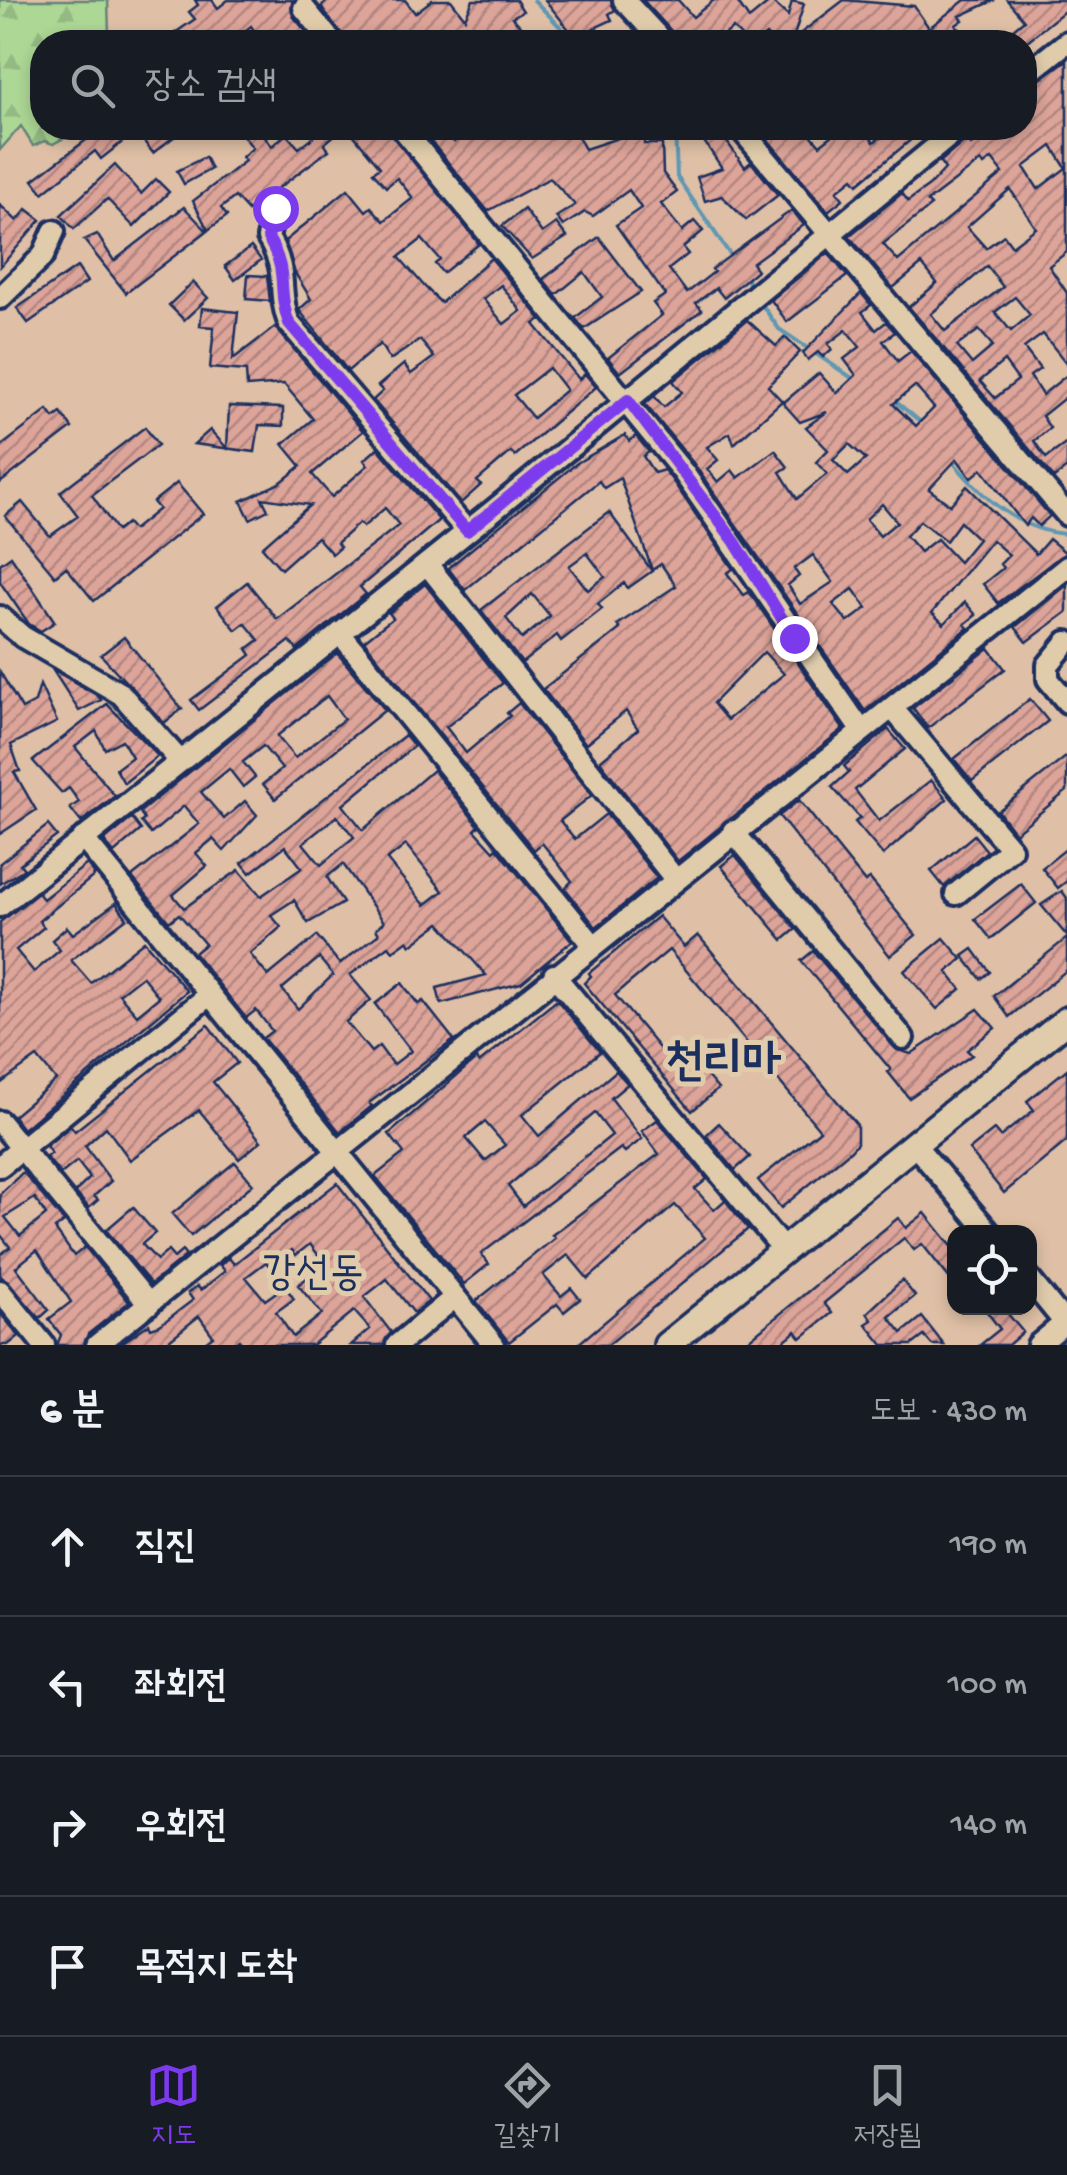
<!DOCTYPE html>
<html lang="ko">
<meta charset="utf-8">
<style>
:root{--surface:#171b24;--page:#20242c;--text:#f1f3f6;--muted:#9ea1a6;--line:#363941;--accent:#7c3aed}
body{margin:0;font-family:"Gochi Hand","Poor Story",sans-serif;background:var(--page);color:var(--text)}
.controls{position:absolute;right:30px;bottom:30px;display:grid;overflow:hidden;border-radius:20px;box-shadow:0 5px 15px #0003}
.controls button{width:90px;height:90px;display:grid;place-items:center;padding:0;border:0;border-bottom:2px solid var(--line);background:var(--surface);color:var(--text);font:50px sans-serif}
.stop{position:absolute;width:30px;height:30px;margin:-22px;border:8px solid #7c3aed;border-radius:50%;background:#fff}
.stop.end{background:#7c3aed;border-color:#fff;box-shadow:0 2px 10px #0008}
.list{margin:0;padding:0;list-style:none}
h2{display:flex;justify-content:space-between;align-items:center;height:130px;margin:0;padding:0 40px;font-size:42px}
h2 small{font-size:32px;font-weight:400;color:var(--muted)}
.list li{display:grid;grid-template-columns:65px 1fr auto;gap:30px;align-items:center;box-sizing:border-box;height:140px;padding:0 40px;border-top:2px solid var(--line)}
.list b{display:block;font-size:38px;white-space:nowrap}
.list em{font-size:32px;font-style:normal;color:var(--muted)}
.icon{flex:none;width:55px;height:55px;fill:none;stroke:currentColor;stroke-width:2;stroke-linecap:round;stroke-linejoin:round}
.map{position:relative;flex:none;width:1067px;height:1345px;overflow:hidden}
.search{position:absolute;background:var(--surface);box-shadow:0 5px 15px #0003;left:30px;right:30px;top:30px;height:110px;display:flex;align-items:center;gap:25px;box-sizing:border-box;padding:0 35px;border-radius:40px;color:var(--muted);font-size:38px}
.sheet{height:690px;background:var(--surface)}
nav{display:flex;justify-content:space-around;align-items:center;box-sizing:border-box;height:140px;border-top:2px solid var(--line);background:var(--surface);font-size:28px;color:var(--muted)}
nav a{display:grid;justify-items:center;gap:5px}
nav .on{color:var(--accent)}
.map>svg:first-child{display:block}
.forest{fill:url(#forest-firs);stroke:#64837a;stroke-width:2.5}
.lines{fill:none;stroke-linecap:round;stroke-linejoin:round}
.stream{stroke:#6097b3;stroke-width:4}
.building{fill:url(#building-hatch);stroke:#1b2f5e;stroke-width:2.5;fill-rule:evenodd}
.minor-casing{stroke:#1b2f5e;stroke-width:28}
.major-casing{stroke:#1b2f5e;stroke-width:32}
.minor{stroke:#e0ccab;stroke-width:20}
.major{stroke:#e0ccab;stroke-width:25}
.route{stroke:#7c3aed;stroke-width:12}
.labels{text-anchor:middle;dominant-baseline:central;stroke-width:10;stroke-linejoin:round;paint-order:stroke}
.quarter-label{font-size:42px;fill:#1b2f5e;stroke:#e0ccab}
.district-label{font-size:48px;font-weight:bold;fill:#1b2f5e;stroke:#e0ccab}
</style>
<div class="map">
<svg width="1067" height="1345" viewBox="0 0 1067 1345">
<defs>
<pattern id="forest-firs" width="22" height="20" patternUnits="userSpaceOnUse" patternTransform="scale(2.5)"><rect width="22" height="20" fill="#add795"/><path d="M5 1l3.5 6h-7zM16 11l3.5 6h-7z" fill="#94b983"/></pattern>
<pattern id="building-hatch" width="6" height="6" patternUnits="userSpaceOnUse" patternTransform="scale(2.5)"><rect width="6" height="6" fill="#dda499"/><path d="M-1 1l2-2M0 6l6-6M5 7l2-2" fill="none" stroke="#b28680"/></pattern>
</defs>
<rect width="100%" height="100%" fill="#dfc0a6"/>
<filter id="ink" filterUnits="userSpaceOnUse"><feTurbulence type="fractalNoise" baseFrequency=".01" numOctaves="2"/><feDisplacementMap in="SourceGraphic" scale="20" xChannelSelector="R" yChannelSelector="G"/><feConvolveMatrix kernelMatrix="1 2 1 2 8 2 1 2 1" color-interpolation-filters="sRGB"/></filter>
<g filter="url(#ink)">
<polygon class="forest" points="0,0 108,0 109,34 121,37 120,42 42,42 42,128 68,128 71,134 53,144 45,141 33,146 21,126 0,150"/>
<g class="lines">
<g class="stream">
<polyline points="534,0 573,40 602,42"/>
<polyline points="675,128 677,177 733,259"/>
<polyline points="744,275 750,284"/>
<polyline points="760,302 779,329 855,380"/>
<polyline points="895,401 922,423"/>
<path d="M953,462C983,498 1019,531 1067,534"/>
</g>
</g>
<g class="building">
<polygon points="195,0 212,0 218,8 228,0 292,0 293,16 313,40 262,42 251,26 231,42 177,42 172,35 195,19 189,12 198,5"/>
<polygon points="328,0 405,0 415,13 432,0 451,0 465,18 473,0 516,0 523,11 512,17 527,33 516,42 346,42 321,7"/>
<polygon points="545,0 611,0 615,10 609,14 612,20 575,37"/>
<polygon points="643,0 678,0 693,17 714,0 736,0 749,19 771,1 788,16 792,1 804,4 793,39 844,0 914,6 929,28 965,0 995,0 960,16 963,20 956,25 967,37 960,42 945,42 934,34 923,42 773,42 766,35 757,42 746,42 733,28 716,42 676,42 673,33"/>
<polygon points="1007,0 1067,0 1067,9 1026,42 1011,42 1006,35 1024,20"/>
<path d="M1067,60V252L1049,266L1067,293V364L1043,334L1024,348L1040,369L1030,376L1042,395L1067,375V396L1042,416L1050,428L1034,441L1046,458L1067,443V468L1054,478L909,307L937,283L922,264L893,288L849,236L902,193L908,201L929,186L945,169L940,162L966,140L971,145L996,128H1024V90ZM1052,146L1066,168L1038,189L1024,167ZM992,159L1003,173L898,261L883,244L931,206L927,202L981,161L984,165ZM1010,189L1036,228L1012,246L1004,235L986,248L967,227ZM987,266L1003,287L945,331L931,314ZM1015,297L1030,315L1011,331L995,312ZM979,330L993,346L972,364L957,346ZM1004,361L1018,380L995,398L980,381Z"/>
<polygon points="102,128 140,128 101,159 95,151 43,193 33,180"/>
<polygon points="157,128 169,128 175,136 153,153 142,139"/>
<polygon points="237,128 257,128 272,146 286,134 299,148 325,128 343,128 324,144 329,150 248,211 235,197 221,208 227,216 208,230 193,201 245,161 242,157 253,148"/>
<path d="M348,128H389L479,244L443,273L435,264L440,260L422,239L399,257L425,287L441,303L491,258L541,319L534,324L579,379L585,374L596,387L515,456L511,452L477,481L481,485L461,503L373,400L383,391L378,386L404,364L411,374L434,357L420,340L390,360L380,344L348,371L299,310L311,299L295,273L285,241L348,189L366,211L371,207L384,221L413,198L397,178L386,187L373,172L380,167ZM501,285L521,311L504,324L483,299ZM549,368L566,390L533,418L514,395Z"/>
<polygon points="420,128 443,128 454,142 471,128 506,128 513,136 523,128 573,128 585,149 630,134 630,128 646,128 644,144 662,144 663,173 677,192 661,204 682,231 694,221 703,231 683,248 688,254 669,269 687,293 714,272 712,269 792,210 804,225 752,263 757,270 724,298 716,288 696,303 702,310 620,373 608,358 662,315 653,303 665,295 616,225 641,208 629,190 593,216 585,212 563,226 556,217 575,205 550,178 488,211"/>
<polygon points="702,128 717,128 745,167 751,162 778,195 746,220 722,196 705,201 697,177 722,168 697,131"/>
<polygon points="758,128 805,128 820,145 842,128 863,128 874,142 893,128 925,128 858,184 853,178 837,191 843,199 828,211"/>
<polygon points="205,157 211,169 184,184 177,171"/>
<polygon points="115,165 141,194 156,179 169,192 134,227 107,199 74,229 61,215"/>
<polygon points="0,205 17,221 27,209 41,220 0,267"/>
<polygon points="184,207 207,231 126,293 84,240 97,234 114,261"/>
<polygon points="524,209 542,233 556,223 567,237 532,259 502,226"/>
<polygon points="599,237 641,292 584,329 575,318 602,297 584,272 556,295 543,279"/>
<polygon points="251,247 261,260 235,280 225,266"/>
<polygon points="828,253 847,276 787,322 771,300"/>
<polygon points="77,267 87,282 28,323 17,308"/>
<polygon points="248,275 267,276 270,301 246,299"/>
<polygon points="193,282 208,298 184,320 169,305"/>
<path d="M861,293L871,305L862,312L876,330L886,322L895,332L883,341L898,361L911,351L1050,516L1039,526L1031,518L1025,526L982,469L971,478L957,459L929,489L950,505L967,486L1036,554L1049,539L1066,553L998,603L983,584L1003,568L1000,564L1009,555L992,540L932,613L944,624L965,602L976,615L965,624L968,628L865,711L694,464L645,404L654,396L664,407L682,392L673,381L747,320L776,346L785,337L800,352L768,386L782,401L734,444L730,433L707,447L718,460L707,469L718,482L732,470L738,478L775,450L788,467L780,472L797,499L827,474L816,462L828,450L806,427L827,412L800,422L783,403L819,373L837,393L856,375L844,359L860,347L846,330L828,344L832,349L823,357L818,352L808,360L803,353ZM915,386L934,408L916,426L893,404ZM849,444L866,459L848,475L833,460ZM882,504L897,522L880,536L866,519ZM920,521L946,541L960,522L978,539L959,562L937,539L920,552L906,536ZM813,555L833,582L800,604L788,585L799,576L794,569ZM853,589L867,608L848,622L833,604Z"/>
<polygon points="202,308 238,312 233,359 275,327 363,431 312,474 332,497 368,465 364,460 378,448 439,520 360,587 366,594 297,650 290,641 199,710 191,700 251,655 247,649 259,640 245,623 236,630 217,606 247,582 277,619 399,525 385,508 363,527 359,523 337,543 340,547 332,554 317,537 281,569 262,547 310,505 262,498 268,510 250,519 241,501 280,483 301,466 283,444 313,419 284,384 247,387 246,371 210,368 214,327 200,326"/>
<polygon points="229,406 283,408 283,426 259,425 255,452 194,444 210,430 227,448"/>
<polygon points="48,410 54,418 61,413 72,428 0,483 0,447"/>
<polygon points="145,427 158,445 92,495 117,531 127,523 133,530 159,509 153,502 177,483 203,514 94,601 66,567 55,576 5,516 22,502 50,536 78,516 60,492"/>
<path d="M625,435L629,441L636,436L649,452L643,456L654,473L664,470L672,480L733,569L727,573L744,595L749,592L843,729L678,861L600,761L638,729L626,711L586,744L543,689L620,629L617,625L676,586L661,564L652,570L620,478L604,488L599,481L465,590L448,568L577,463ZM764,652L784,674L727,720L713,703Z"/>
<path d="M609,512L652,571L628,588L624,583L598,604L602,609L561,641L557,635L522,663L481,610ZM587,553L605,577L588,590L569,566ZM532,594L550,616L522,639L506,618Z"/>
<polygon points="11,556 55,622 41,631 29,624 0,582 0,564"/>
<polygon points="425,584 503,683 446,727 466,753 510,716 507,713 519,703 592,795 560,821 575,839 606,814 657,878 596,927 565,888 572,881 542,843 534,850 364,641 393,618 389,613"/>
<polygon points="1067,585 1067,612 1027,642 1015,627"/>
<polygon points="124,637 182,709 164,723 101,655"/>
<polygon points="989,648 1005,669 928,728 913,708"/>
<path d="M337,653L385,710L275,799L263,784L282,769L263,746L243,762L255,777L243,787L229,769L201,792L224,819L245,801L257,815L224,851L213,839L196,853L207,866L173,895L184,908L239,870L261,896L302,868L285,846L250,873L242,863L405,735L414,746L343,805L363,830L433,770L479,826L475,830L494,851L497,848L572,941L521,983L441,1004L437,988L486,975L440,923L411,945L408,940L393,951L389,946L350,975L371,1000L346,1022L371,1052L379,1046L393,1065L411,1051L375,1004L402,983L418,1004L423,1001L454,1040L369,1103L372,1106L340,1132L263,1038L272,1031L256,1010L246,1018L194,953L205,944L179,914L169,922L132,877L199,824L184,806L151,834L141,822L144,820L140,812ZM327,696L344,719L295,758L277,736ZM337,816L354,837L321,865L303,843ZM406,845L443,891L425,905L387,860ZM343,864L384,922L376,929L379,934L340,964L317,936L268,976L250,954L281,927L271,915L294,900L308,923L343,903L327,877ZM319,958L333,975L298,1009L282,989Z"/>
<polygon points="52,669 98,696 101,700 79,711"/>
<polygon points="0,672 22,709 35,702 40,685 57,722 11,745 20,771 14,772 36,810 0,834"/>
<polygon points="1030,699 1048,721 972,781 954,759"/>
<polygon points="107,704 158,756 124,783 116,769 132,757 122,740 105,749 96,731 75,747 115,796 81,822 70,808 79,802 69,788 62,793 33,761"/>
<polygon points="888,729 905,749 855,790 879,821 931,780 947,799 883,855 855,822 860,818 832,787 849,772 844,766"/>
<polygon points="1067,756 1067,791 1015,833 998,811"/>
<polygon points="799,800 865,882 870,879 916,935 890,956 779,816"/>
<polygon points="132,818 141,830 114,853 104,841"/>
<polygon points="48,825 57,836 20,864 24,869 0,884 0,863"/>
<polygon points="974,835 987,851 944,887 931,871"/>
<polygon points="1067,848 1067,881 1058,888 1042,868"/>
<polygon points="735,855 796,929 783,940 721,866"/>
<path d="M87,864L95,875L39,921L44,927L16,950L34,972L60,950L52,940L67,927L73,934L116,903L127,918L71,960L91,983L144,941L187,991L23,1129L13,1116L56,1080L37,1057L0,1084V922L38,893L43,899ZM142,976L159,997L137,1015L119,994Z"/>
<polygon points="1021,884 1036,903 991,939 975,919"/>
<polygon points="1062,891 1067,898 1067,936 1041,905"/>
<polygon points="658,916 684,947 698,935 857,1125 857,1143 851,1150 781,1208 758,1180 820,1130 669,950 615,995 673,1065 687,1053 718,1089 692,1111 584,983 591,976 589,973"/>
<polygon points="944,938 962,959 947,972 961,989 937,1009 904,971"/>
<polygon points="1067,938 1067,970 1009,1017 994,996"/>
<polygon points="973,949 990,972 981,979 963,956"/>
<polygon points="813,951 897,1050 911,1054 978,1009 995,1028 967,1050 972,1055 909,1098 888,1072 891,1070 801,961"/>
<path d="M557,1000L600,1052L522,1115L539,1136L616,1071L628,1084L611,1098L642,1139L625,1152L621,1148L481,1254L489,1264L464,1284L375,1176L404,1153L389,1134L476,1059L479,1063ZM595,1113L612,1135L523,1206L508,1186ZM485,1122L505,1145L485,1161L466,1138Z"/>
<polygon points="208,1025 237,1063 213,1082 261,1141 239,1159 199,1110 130,1160 106,1127 85,1146 111,1181 94,1196 98,1200 89,1208 75,1192 90,1178 77,1161 61,1174 46,1157 51,1153 46,1146 71,1126 75,1131"/>
<polygon points="1067,1069 1067,1141 1004,1193 969,1150 994,1130 1000,1137 1034,1110 1027,1101"/>
<polygon points="657,1120 707,1179 695,1189 714,1210 725,1200 748,1229 608,1345 577,1345 705,1238 675,1205 588,1279 568,1255 543,1275 561,1296 571,1288 580,1299 564,1312 557,1304 509,1342 476,1301 555,1238 552,1235 659,1154 642,1131"/>
<polygon points="719,1123 750,1157 735,1170 706,1135"/>
<polygon points="235,1162 253,1184 191,1236 172,1214"/>
<path d="M23,1172L64,1222L55,1229L74,1256L85,1247L129,1302L88,1334L84,1345H57L61,1335L49,1319L71,1302L37,1250L16,1267L49,1310L40,1318L0,1275V1255L10,1247L0,1234V1194ZM35,1198L46,1215L20,1236L5,1217Z"/>
<path d="M337,1183L429,1301L414,1313L387,1279L364,1297L391,1332L384,1345H351L370,1329L354,1311L312,1345H243L239,1340L233,1345H201L213,1336L199,1316L163,1345H119L149,1324L151,1328L160,1325L193,1300L188,1293L197,1286L201,1290L225,1271L220,1265L229,1258L234,1264ZM310,1244L325,1264L298,1285L322,1314L293,1337L276,1312L294,1299L285,1286L265,1300L246,1277L266,1262L270,1267L292,1250L296,1255Z"/>
<polygon points="133,1207 155,1233 142,1244 157,1260 168,1251 174,1258 182,1251 186,1256 151,1284 106,1230"/>
<polygon points="925,1213 954,1249 954,1284 922,1244 914,1250 904,1238 824,1303 832,1313 801,1338 796,1331 779,1345 742,1345 898,1218 906,1228"/>
<polygon points="902,1280 915,1296 889,1317 902,1333 922,1317 944,1345 932,1345 924,1336 912,1345 883,1345 866,1324 872,1320 867,1313"/>
<polygon points="984,1308 1003,1308 1023,1332 1008,1345 980,1345 1000,1329"/>
<polygon points="0,1313 19,1336 8,1345 0,1345"/>
</g>
<g class="lines">
<g class="minor-casing">
<g id="minor">
<polyline points="624,0 663,42"/>
<polyline points="304,8 332,42"/>
<polyline points="1024,76 1067,42"/>
<polyline points="402,128 683,472 861,730"/>
<polyline points="740,128 1067,515"/>
<path d="M275,208L268,238C290,274 276,289 289,323L467,531"/>
<polyline points="0,298 43,256 54,231"/>
<polyline points="427,564 675,879"/>
<polyline points="0,617 23,637 121,694 179,760"/>
<polyline points="340,633 594,946"/>
<polyline points="1067,642 1048,665 1048,679 1067,702"/>
<polyline points="893,709 1011,849 956,894"/>
<polyline points="733,831 903,1038"/>
<polyline points="83,838 494,1345"/>
<polyline points="0,906 494,510 959,128"/>
<polyline points="554,975 784,1250"/>
<polyline points="0,1122 149,1304"/>
<polyline points="914,1144 989,1232"/>
<polyline points="0,1166 208,996"/>
<polyline points="1030,1280 1065,1323"/>
<polyline points="0,1291 44,1345"/>
<polyline points="97,1345 1067,567"/>
<polyline points="397,1345 455,1297"/>
<polyline points="1038,1345 1067,1321"/>
</g>
</g>
<g class="major-casing">
<polyline id="major" points="667,1345 1067,1020"/>
</g>
<use href="#minor" class="minor"/>
<use href="#major" class="major"/>
</g>
</g>
<g class="lines" filter="url(#ink)">
<path class="route" d="M275,208L268,238C290,274 276,289 289,323L467,531L628,400L735,542L794,638"/>
</g>
<g class="labels">
<g class="quarter-label">
<text x="313" y="1276">강선동</text>
</g>
<g class="district-label">
<text x="723" y="1065">천리마</text>
</g>
</g>
</svg>
<div class="controls">
<button><svg class="icon" aria-label="locate" viewBox="0 0 24 24"><circle cx="12" cy="12" r="6"/><path d="M12 2v4M12 18v4M2 12h4M18 12h4"/></svg></button>
</div>
<div class="stop" style="left:275px;top:208px"></div>
<div class="stop end" style="left:794px;top:638px"></div>
<div class="search"><svg class="icon" aria-label="search" viewBox="0 0 24 24"><circle cx="10" cy="10" r="6"/><path d="M15 15l6 6"/></svg>장소 검색</div>
</div>
<section class="sheet">
<h2>6 분<small>도보 · 430 m</small></h2>
<ul class="list">
<li><svg class="icon" aria-label="ahead" viewBox="0 0 24 24"><path d="M12 20V5M6 11l6-6 6 6"/></svg><div><b>직진</b></div><em>190 m</em></li>
<li><svg class="icon" aria-label="left" viewBox="0 0 24 24"><path d="M17 20v-9H6M10 6l-5 5 5 5"/></svg><div><b>좌회전</b></div><em>100 m</em></li>
<li><svg class="icon" aria-label="right" viewBox="0 0 24 24"><path d="M7 20v-9h11M14 6l5 5-5 5"/></svg><div><b>우회전</b></div><em>140 m</em></li>
<li><svg class="icon" aria-label="arrive" viewBox="0 0 24 24"><path d="M6 21V4h12l-3 4 3 4H6"/></svg><div><b>목적지 도착</b></div></li>
</ul>
</section>
<nav>
<a class="on"><svg class="icon" aria-label="map" viewBox="0 0 24 24"><path d="M3 6l6-2 6 2 6-2v14l-6 2-6-2-6 2zM9 4v14M15 6v14"/></svg>지도</a>
<a><svg class="icon" aria-label="directions" viewBox="0 0 24 24"><path d="M12 3l9 9-9 9-9-9zM9 14v-3h6M13 9l2 2-2 2"/></svg>길찾기</a>
<a><svg class="icon" aria-label="saved" viewBox="0 0 24 24"><path d="M7 4h10v16l-5-4-5 4z"/></svg>저장됨</a>
</nav>
